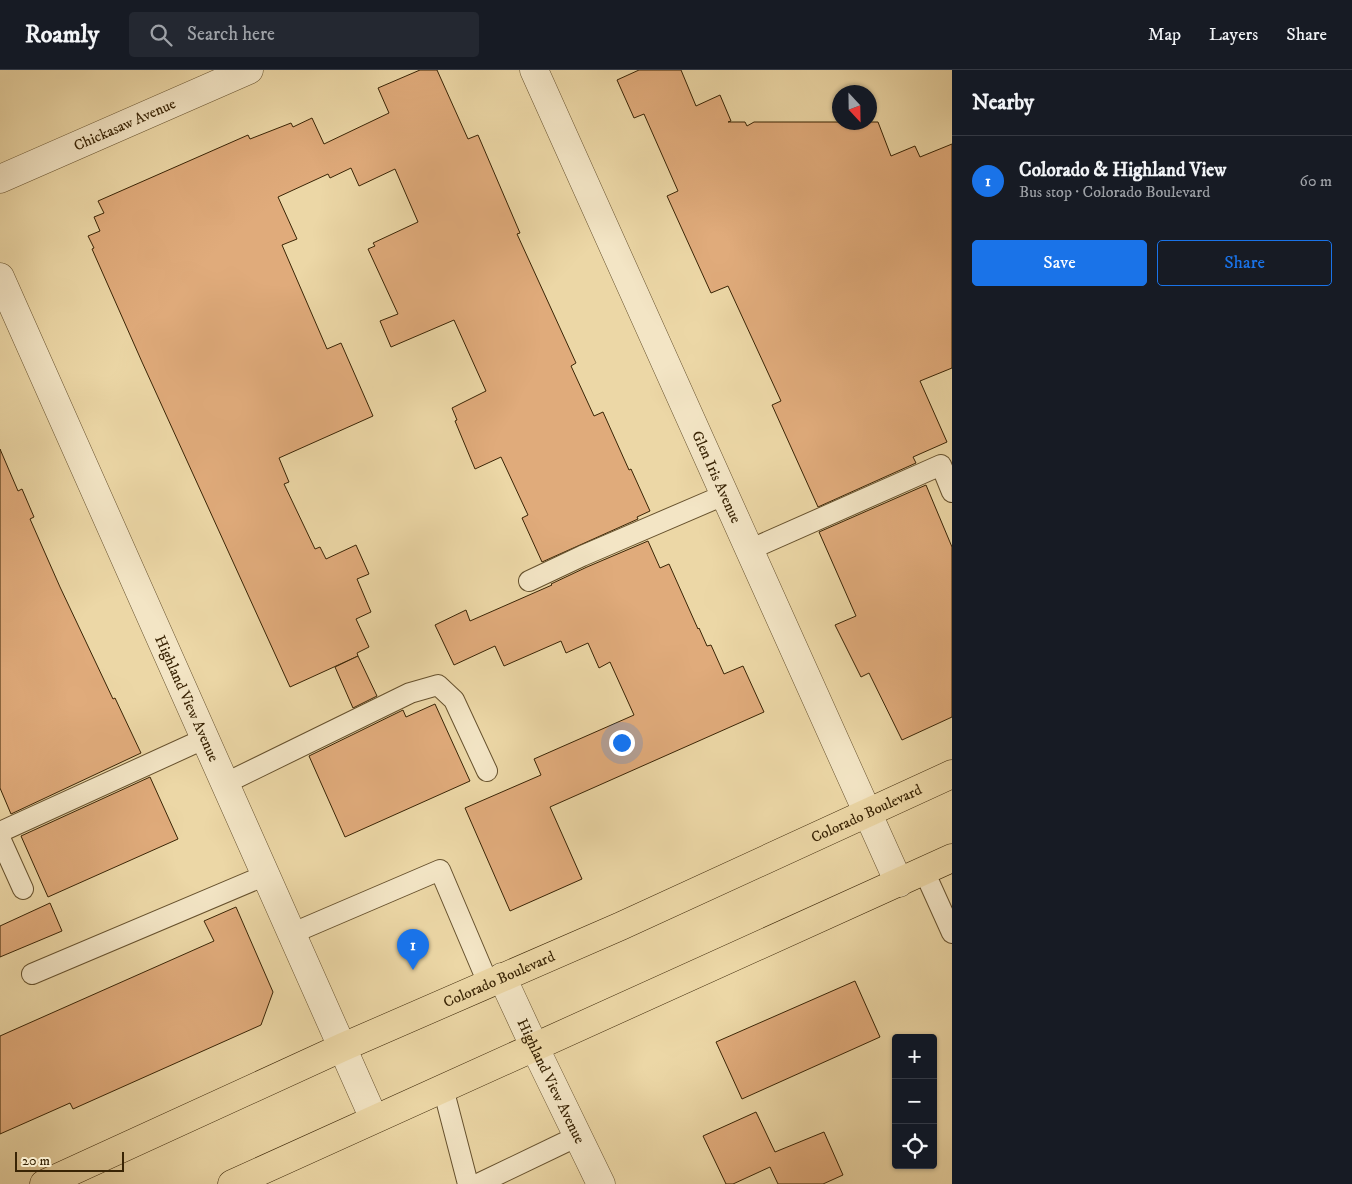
<!DOCTYPE html>
<meta charset="utf-8">
<style>
:root{--surface:#171b24;--page:#242831;--text:#f1f3f6;--muted:#9ea1a6;--line:#363941;--accent:#1a73e8}
body{margin:0;font-family:"IM FELL DW Pica",serif;background:var(--page);color:var(--text)}
.controls{position:absolute;right:15px;bottom:15px;display:grid;overflow:hidden;border-radius:5px;box-shadow:0 1px 4px #0004}
.controls button{width:45px;height:45px;display:grid;place-items:center;padding:0;border:0;border-bottom:1px solid var(--line);background:var(--surface);color:var(--text);font:25px sans-serif}
.compass{position:absolute;left:832px;top:15px;width:45px;height:45px;border-radius:50%;background:var(--surface);box-shadow:0 1px 4px #0004;rotate:158deg}
.scale{position:absolute;left:15px;bottom:12px;width:109px;box-sizing:border-box;padding-left:5px;border:2px solid #392405;border-top:0;font-size:14px;line-height:18px;white-space:nowrap;color:#392405;-webkit-text-stroke:4px #f3e5c5;paint-order:stroke}
.you{position:absolute;left:621px;top:672px;width:18px;height:18px;margin:-12px;border:4px solid #fff;border-radius:50%;background:#1a73e8;box-shadow:0 0 0 8px #1a73e833}
.badge{display:grid;place-items:center;width:32px;height:32px;border-radius:50%;background:var(--accent);color:#fff;font-size:16px;font-weight:700}
.pin{position:absolute;translate:-50% -41px;filter:drop-shadow(0 1px 2px #0008)}
.pin::after{content:'';position:absolute;top:26px;width:18px;height:15px;background:inherit;clip-path:polygon(0 0,100% 0,50% 100%)}
.list{margin:0;padding:0;list-style:none}
h2{display:flex;justify-content:space-between;align-items:center;height:65px;margin:0;padding:0 20px;font-size:21px}
h2 small{font-size:16px;font-weight:400;color:var(--muted)}
.list li{display:grid;grid-template-columns:32px 1fr auto;gap:15px;align-items:center;box-sizing:border-box;height:90px;padding:0 20px;border-top:1px solid var(--line)}
.list b{display:block;font-size:19px;white-space:nowrap}
.list p{margin:0;font-size:16px;white-space:nowrap;color:var(--muted)}
.list em{font-size:16px;font-style:normal;color:var(--muted)}
.actions{display:flex;gap:10px;padding:15px 20px}
.actions a{flex:1;padding:11px 0;border:1px solid var(--accent);border-radius:5px;text-align:center;font-size:18px;color:var(--accent)}
.actions .main{background:var(--accent);color:#fff}
.icon{flex:none;width:28px;height:28px;fill:none;stroke:currentColor;stroke-width:2;stroke-linecap:round;stroke-linejoin:round}
.map{position:relative;flex:none;width:952px;height:1114px;overflow:hidden}
header{display:flex;align-items:center;gap:30px;box-sizing:border-box;height:70px;padding:0 25px;background:var(--surface);border-bottom:1px solid var(--line)}
header strong{font-size:24px}
nav{display:flex;gap:28px;margin-inline-start:auto;font-size:18px}
.search{width:350px;height:45px;background:var(--page);display:flex;align-items:center;gap:12px;box-sizing:border-box;padding:0 18px;border-radius:5px;color:var(--muted);font-size:19px}
main{display:flex}
aside{flex:1;background:var(--surface)}
.map>svg:first-child{display:block}
.building{fill:#e0ab7b;stroke:#392405}
.lines{fill:none;stroke-linecap:round;stroke-linejoin:round}
.lane-casing{stroke:#66512d;stroke-width:22}
.street-casing{stroke:#66512d;stroke-width:29}
.primary-casing{stroke:#392405;stroke-width:29}
.lane{stroke:#f3e5c5;stroke-width:20}
.street{stroke:#f3e5c5;stroke-width:28}
.primary{stroke:#ecd7a6;stroke-width:28}
.labels{text-anchor:middle;dominant-baseline:central;stroke-width:4.5;stroke-linejoin:round;paint-order:stroke}
.street-label{font-size:15px;fill:#392405;stroke:#f3e5c5}
</style>
<header>
<strong>Roamly</strong>
<div class="search"><svg class="icon" aria-label="search" viewBox="0 0 24 24"><circle cx="10" cy="10" r="6"/><path d="M15 15l6 6"/></svg>Search here</div>
<nav><a>Map</a><a>Layers</a><a>Share</a></nav>
</header>
<main>
<div class="map">
<svg width="952" height="1114" viewBox="0 0 952 1114">
<rect width="100%" height="100%" fill="#ecd7a6"/>
<filter id="stains"><feTurbulence type="fractalNoise" baseFrequency=".004" numOctaves="4"/><feColorMatrix values="0 0 0 0 .2 0 0 0 0 .09 0 0 0 0 .02 0 0 0 .5 -.17"/></filter>
<radialGradient id="worn" r=".72"><stop offset=".6" stop-color="#630" stop-opacity="0"/><stop offset="1" stop-color="#630" stop-opacity=".3"/></radialGradient>
<g class="building">
<polygon points="420,0 437,0 468,69 478,65 520,163 517,164 576,293 571,296 594,346 603,342 629,400 631,399 650,441 637,447 638,449 542,492 522,448 528,445 501,387 475,399 455,351 457,350 452,338 486,321 454,250 391,277 380,251 398,244 368,179 375,176 373,173 418,152 395,99 359,116 351,98 330,108 328,104 278,127 297,169 282,175 327,279 341,273 373,346 279,388 289,412 284,414 315,479 320,477 326,489 356,475 369,504 357,509 371,542 356,549 369,577 357,583 358,586 290,617 142,292 92,179 94,178 88,166 100,161 94,147 104,143 98,131 248,65 250,69 291,53 293,57 312,48 324,74 389,43 378,18"/>
<polygon points="639,0 681,0 696,36 720,25 731,51 728,52 745,52 747,56 754,52 878,52 891,86 915,76 920,87 952,74 952,298 920,311 947,372 913,387 916,393 818,437 772,335 781,331 728,216 711,223 667,126 678,121 644,44 634,48 617,10"/>
<polygon points="0,379 18,421 22,419 34,447 30,449 60,517 113,629 115,628 141,683 11,744 0,718"/>
<polygon points="926,415 952,477 952,647 902,670 869,603 861,607 835,555 856,546 819,462"/>
<polygon points="648,471 660,498 669,494 698,559 699,558 707,576 711,575 724,604 743,596 764,642 550,737 582,809 510,841 465,738 541,705 534,689 634,645 610,592 599,598 588,573 566,583 561,571 504,596 495,576 454,595 435,555 466,540 470,551 552,515 551,514 587,497"/>
<polygon points="358,586 377,626 353,638 335,597"/>
<polygon points="435,634 470,711 345,767 309,686 403,640 406,647"/>
<polygon points="150,707 178,769 48,827 21,766"/>
<polygon points="50,833 62,861 0,887 0,856"/>
<polygon points="236,837 273,922 261,955 73,1039 70,1033 0,1064 0,966 214,871 204,851"/>
<polygon points="855,911 880,967 742,1029 716,972"/>
<polygon points="756,1042 775,1082 824,1062 843,1105 823,1114 778,1114 770,1097 733,1114 726,1114 703,1066"/>
</g>
<g class="lines">
<g class="lane-casing">
<g id="lane">
<polyline points="749,480 941,395 952,422"/>
<polyline points="529,511 582,486 724,425"/>
<polyline points="226,713 410,623 438,615 454,630 487,701"/>
<polyline points="0,762 206,668"/>
<polyline points="0,768 23,819"/>
<polyline points="924,801 952,863"/>
<polyline points="293,863 440,800 488,913"/>
<polyline points="32,904 266,805"/>
<polyline points="443,1018 468,1114"/>
<polyline points="478,1114 578,1066"/>
</g>
</g>
<g class="street-casing">
<g id="street">
<path id="s1" d="M534,0L899,813"/>
<path id="s2" d="M0,109L249,0"/>
<path id="s3" d="M0,207L374,1049"/>
<path id="s4" d="M502,907L534,976L601,1114"/>
</g>
</g>
<g class="primary-casing">
<g id="primary">
<path id="s5" d="M44,1114L343,977L621,856L952,704"/>
<polyline points="232,1114 952,788"/>
</g>
</g>
<use href="#lane" class="lane"/>
<use href="#street" class="street"/>
<use href="#primary" class="primary"/>
</g>
<g class="labels">
<g class="street-label">
<text stroke="none"><textPath href="#s2" startOffset="136">Chickasaw Avenue</textPath></text>
<text stroke="none"><textPath href="#s1" startOffset="446">Glen Iris Avenue</textPath></text>
<text stroke="none"><textPath href="#s3" startOffset="461">Highland View Avenue</textPath></text>
<text stroke="none"><textPath href="#s5" startOffset="902">Colorado Boulevard</textPath></text>
<text stroke="none"><textPath href="#s5" startOffset="499">Colorado Boulevard</textPath></text>
<text stroke="none"><textPath href="#s4" startOffset="115">Highland View Avenue</textPath></text>
</g>
</g>
<rect width="100%" height="100%" filter="url(#stains)"/>
<rect width="100%" height="100%" fill="url(#worn)"/>
</svg>
<div class="controls">
<button>+</button>
<button>−</button>
<button><svg class="icon" aria-label="locate" viewBox="0 0 24 24"><circle cx="12" cy="12" r="6"/><path d="M12 2v4M12 18v4M2 12h4M18 12h4"/></svg></button>
</div>
<svg class="compass" viewBox="-18 -18 36 36"><path d="M0-13l5 13h-10z" fill="#e53935"/><path d="M0 13l5-13h-10z" fill="#9ea1a6"/></svg>
<div class="scale">20 m</div>
<div class="you"></div>
<div class="pin badge" style="left:413px;top:900px">1</div>
</div>
<aside>
<h2>Nearby<small></small></h2>
<ul class="list">
<li><span class="badge">1</span><div><b>Colorado &amp; Highland View</b><p>Bus stop · Colorado Boulevard</p></div><em>60 m</em></li>
</ul>
<div class="actions"><a class="main">Save</a><a>Share</a></div>
</aside>
</main>
